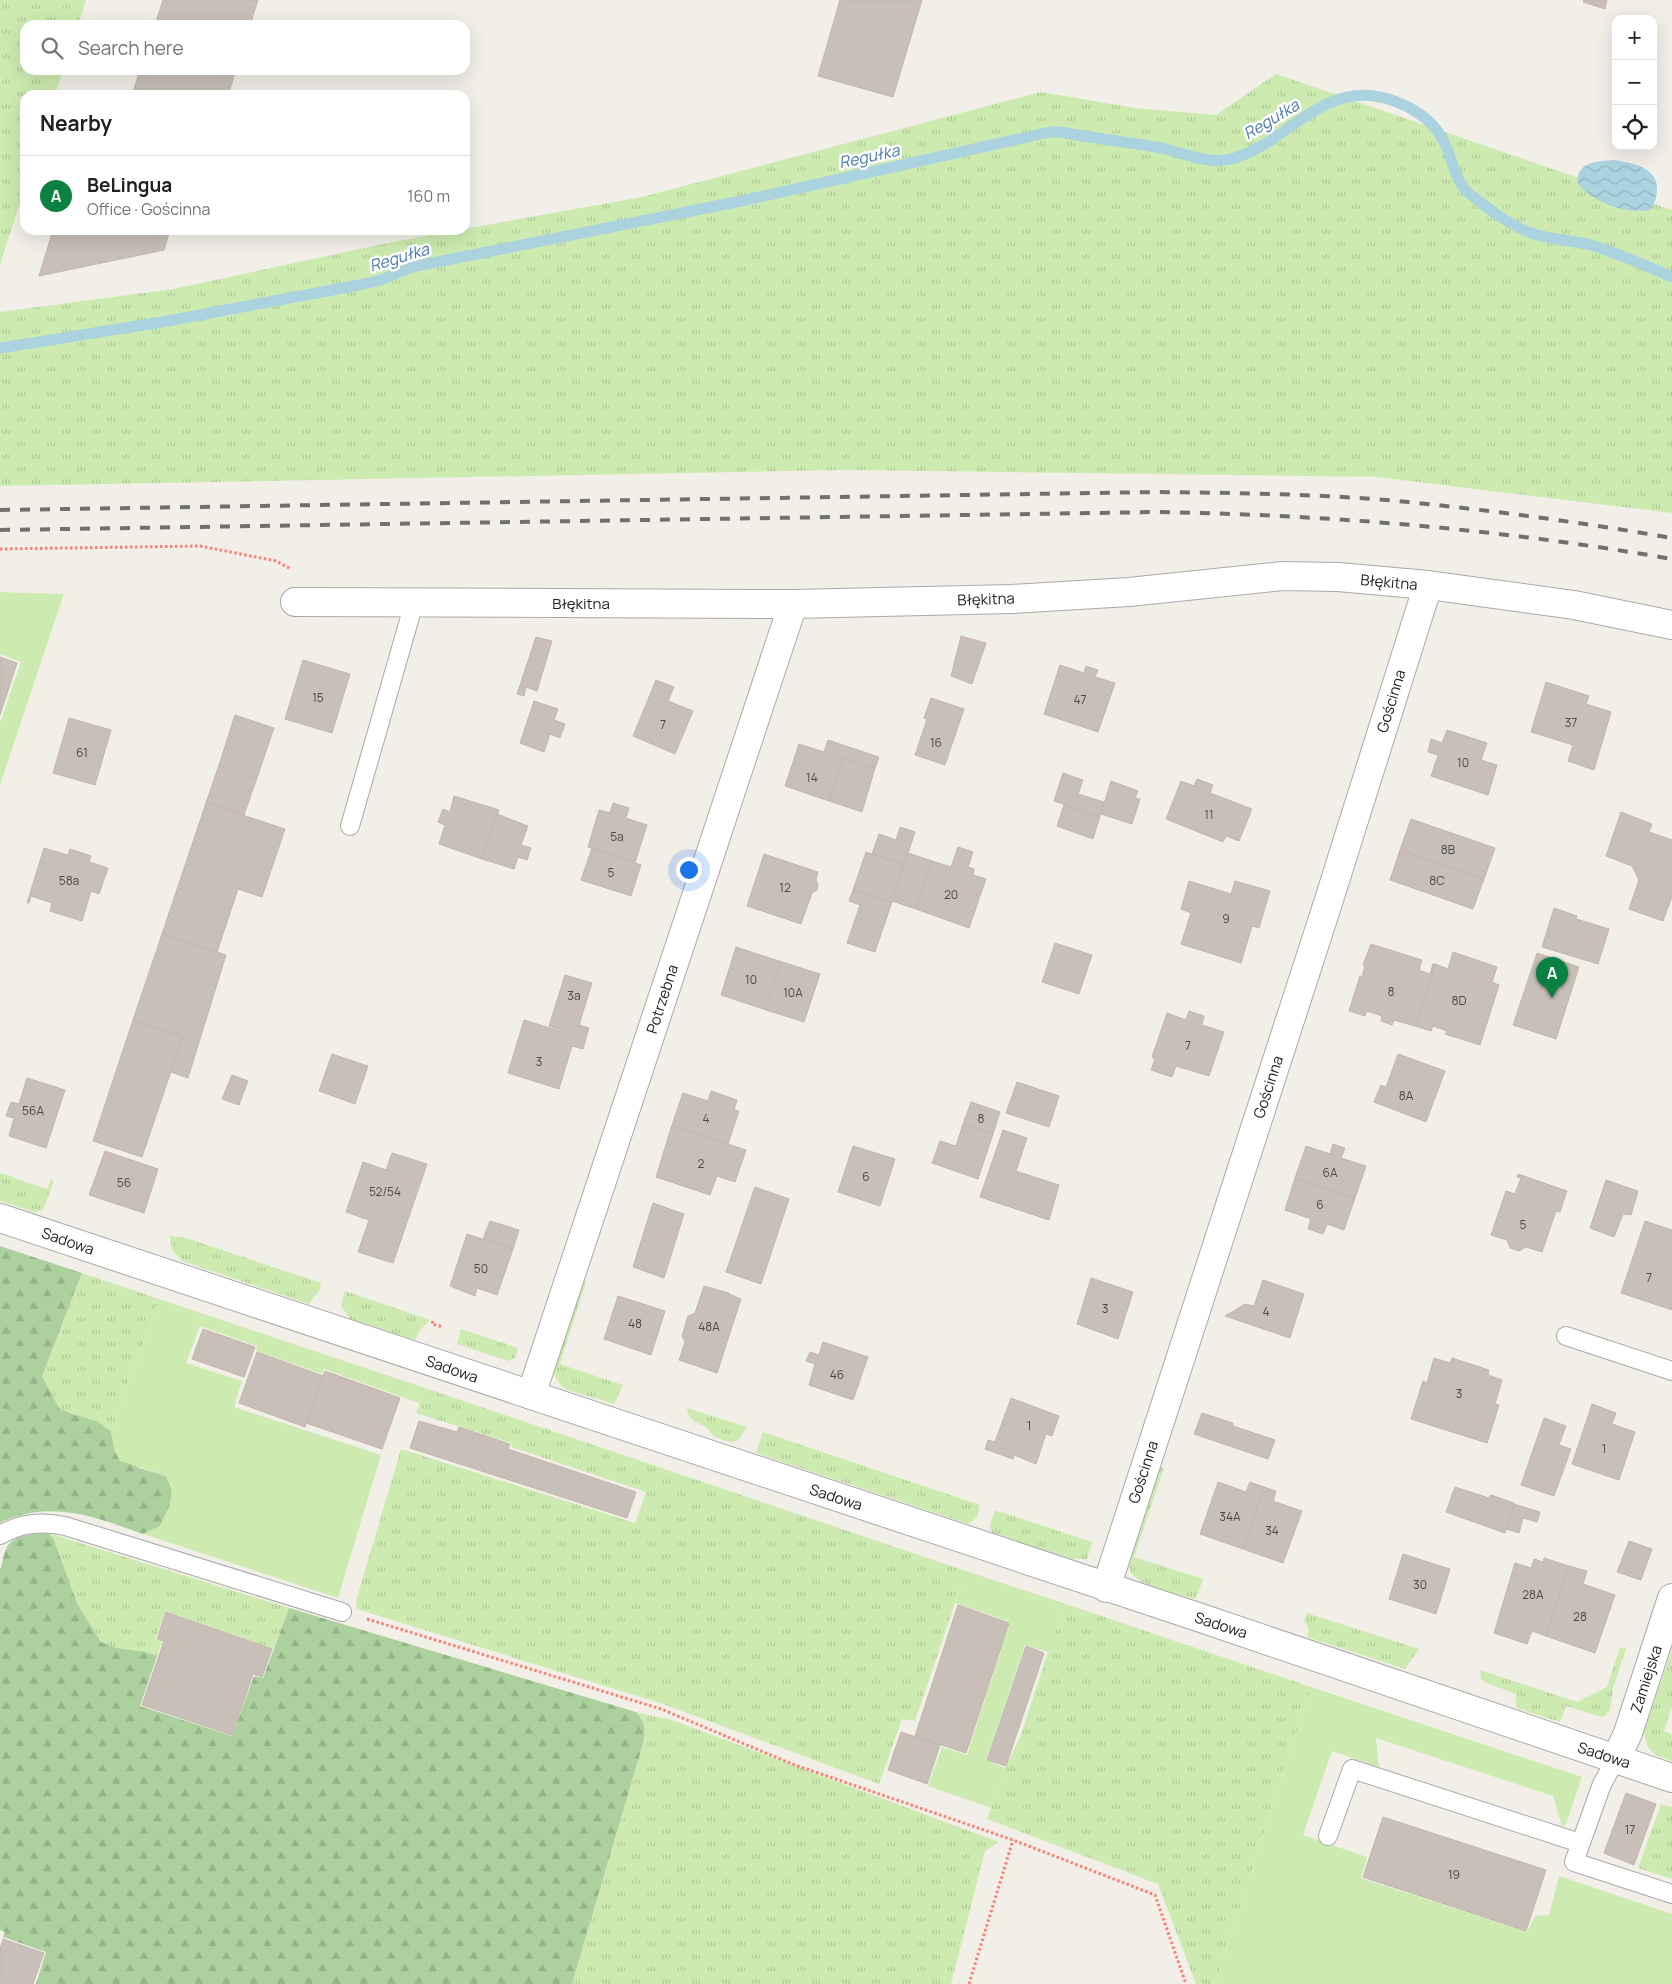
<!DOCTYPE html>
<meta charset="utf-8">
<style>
:root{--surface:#fff;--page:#f2f2f2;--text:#202124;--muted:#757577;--line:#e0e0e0;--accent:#0b8043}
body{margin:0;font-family:Manrope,sans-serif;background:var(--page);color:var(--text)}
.controls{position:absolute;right:15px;top:15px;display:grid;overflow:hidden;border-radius:10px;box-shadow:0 5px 20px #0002}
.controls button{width:45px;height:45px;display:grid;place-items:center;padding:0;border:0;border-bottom:1px solid var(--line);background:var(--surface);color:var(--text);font:25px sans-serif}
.you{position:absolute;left:688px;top:869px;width:18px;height:18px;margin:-12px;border:4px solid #fff;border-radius:50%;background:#1a73e8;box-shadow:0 0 0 8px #1a73e833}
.badge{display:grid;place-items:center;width:32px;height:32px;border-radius:50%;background:var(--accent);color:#fff;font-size:16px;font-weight:700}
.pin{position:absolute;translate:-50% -41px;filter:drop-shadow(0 1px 2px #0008)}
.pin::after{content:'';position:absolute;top:26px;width:18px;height:15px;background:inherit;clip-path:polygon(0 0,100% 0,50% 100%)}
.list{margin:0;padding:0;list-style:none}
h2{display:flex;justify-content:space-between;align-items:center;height:65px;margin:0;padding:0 20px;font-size:21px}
h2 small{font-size:16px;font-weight:400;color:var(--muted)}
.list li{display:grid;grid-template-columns:32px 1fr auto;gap:15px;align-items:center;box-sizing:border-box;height:80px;padding:0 20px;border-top:1px solid var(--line)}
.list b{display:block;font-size:19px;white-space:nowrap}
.list p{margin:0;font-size:16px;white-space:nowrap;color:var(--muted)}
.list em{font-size:16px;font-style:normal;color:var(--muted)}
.icon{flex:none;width:28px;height:28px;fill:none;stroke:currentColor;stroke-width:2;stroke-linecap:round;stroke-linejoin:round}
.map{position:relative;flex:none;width:1672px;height:1984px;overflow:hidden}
.search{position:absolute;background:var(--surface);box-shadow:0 5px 20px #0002;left:20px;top:20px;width:450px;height:55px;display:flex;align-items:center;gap:12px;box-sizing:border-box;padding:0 18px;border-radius:15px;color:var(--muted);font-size:19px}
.panel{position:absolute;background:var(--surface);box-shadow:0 5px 20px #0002;left:20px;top:90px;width:450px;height:145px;border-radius:15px}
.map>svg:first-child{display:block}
.grass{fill:url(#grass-tufts)}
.forest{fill:url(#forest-firs)}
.garden{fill:#cdebb0}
.water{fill:url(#water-waves)}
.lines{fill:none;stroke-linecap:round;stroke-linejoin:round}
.stream{stroke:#aad3df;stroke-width:11}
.building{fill:#c7bfb8;stroke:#c4b6ab}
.lane-casing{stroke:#a9a9a9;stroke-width:20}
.street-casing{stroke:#a9a9a9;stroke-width:30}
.path{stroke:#fa8072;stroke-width:3;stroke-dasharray:2.5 2.5;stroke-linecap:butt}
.lane{stroke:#fff;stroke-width:18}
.street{stroke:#fff;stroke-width:28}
.rail{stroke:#707070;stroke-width:4;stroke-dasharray:10 10;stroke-linecap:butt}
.labels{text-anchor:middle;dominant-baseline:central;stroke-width:5;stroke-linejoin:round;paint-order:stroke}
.number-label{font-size:12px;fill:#4b4948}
.street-label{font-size:15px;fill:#222;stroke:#fff}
.water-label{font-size:16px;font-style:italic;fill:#4a7aab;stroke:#fff}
</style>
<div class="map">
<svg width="1672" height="1984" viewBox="0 0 1672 1984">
<defs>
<pattern id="grass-tufts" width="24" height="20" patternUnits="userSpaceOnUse" patternTransform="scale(1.25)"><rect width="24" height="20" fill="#cdebb0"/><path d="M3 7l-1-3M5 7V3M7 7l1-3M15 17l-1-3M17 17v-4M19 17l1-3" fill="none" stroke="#b0c997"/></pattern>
<pattern id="forest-firs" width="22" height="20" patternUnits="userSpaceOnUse" patternTransform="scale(1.25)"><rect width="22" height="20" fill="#add19e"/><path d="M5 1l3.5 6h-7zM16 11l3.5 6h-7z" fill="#95b388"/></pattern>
<pattern id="water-waves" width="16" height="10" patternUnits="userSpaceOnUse" patternTransform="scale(1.25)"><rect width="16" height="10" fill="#aad3df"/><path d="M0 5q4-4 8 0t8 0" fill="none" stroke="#92b5bf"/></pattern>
</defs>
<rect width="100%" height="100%" fill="#f2efe9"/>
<g class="grass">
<polygon points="0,0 86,0 78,25 25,25 25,70 63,70 55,95 25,95 25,188 0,264"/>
<polygon points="1276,74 1672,210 1672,513 1376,477 847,470 0,486 0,312 173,289 392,242 642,197 1041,92 1135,108 1216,115"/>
<polygon points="0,1173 47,1189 51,1179 54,1181 43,1210 34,1212 0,1201"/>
<polygon points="170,1235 174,1237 183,1237 321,1283 319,1291 309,1304 182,1261 172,1250"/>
<polygon points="82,1273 159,1299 111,1431 97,1421 72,1414 59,1408 42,1376"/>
<path d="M577,1278L586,1283L560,1364L623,1385L614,1404L567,1390C558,1384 555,1378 552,1368Z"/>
<polygon points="345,1291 430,1320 421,1329 415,1340 350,1319 341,1306"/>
<polygon points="461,1329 518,1348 515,1358 508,1361 457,1344"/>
<polygon points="425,1388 966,1571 915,1721 902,1719 879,1784 663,1704 357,1609 356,1601 401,1449 635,1523 646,1492 511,1447 512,1443 416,1413"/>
<path d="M687,1408L747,1427L740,1438L734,1442C727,1441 720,1440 714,1436C711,1434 709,1429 705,1427C696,1421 688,1421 687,1408Z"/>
<polygon points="763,1432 980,1505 977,1517 969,1524 756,1453"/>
<path d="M1158,1467L1164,1468L1134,1557L1203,1579L1196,1599C1182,1595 1143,1586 1134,1576C1130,1573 1129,1567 1128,1562Z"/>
<polygon points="995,1510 1092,1542 1087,1559 1073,1559 992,1533 990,1525"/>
<polygon points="48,1533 289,1608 273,1649 166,1611 155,1639 162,1642 157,1656 145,1652 117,1648 101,1642 78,1605 53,1538"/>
<polygon points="1066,1604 1311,1687 1215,1984 1196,1984 1158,1884 987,1819 1005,1768 1021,1735 1050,1645"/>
<polygon points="1307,1613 1419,1649 1405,1669 1307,1637 1309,1630 1304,1620"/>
<polygon points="1620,1647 1626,1649 1613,1688 1610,1710 1605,1716 1601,1717 1566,1706 1560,1722 1519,1709 1516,1707 1516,1694 1487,1683 1481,1679 1480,1670 1577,1702 1607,1687"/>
<path d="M1672,1649V1707L1664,1731L1672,1734V1761C1654,1755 1646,1752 1644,1732Z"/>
<path d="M636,1712L672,1720L999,1842L985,1851L951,1984H572L644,1742C646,1729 646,1722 636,1712Z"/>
<polygon points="1661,1804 1672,1807 1672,1879 1638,1868"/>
</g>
<g class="forest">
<path d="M0,1246L82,1273L42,1376L59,1408L72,1414L97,1421L111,1431L115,1452L139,1468L166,1476L172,1490L170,1505L160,1526L143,1534C103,1520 64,1504 22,1515C15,1517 7,1519 0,1523Z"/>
<path d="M48,1533L53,1538L78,1605L101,1642L117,1648L145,1652L157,1656L140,1706L232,1736L254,1676L263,1678L289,1608L636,1712C646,1723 646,1730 643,1744L572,1984H36L46,1952L3,1937L5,1932L0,1930V1570C3,1563 3,1553 7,1547C14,1534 35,1534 48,1533Z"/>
</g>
<g class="garden">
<polygon points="0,592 64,594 0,785 0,723 21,662 0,654"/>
<polygon points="159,1299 425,1388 419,1403 324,1369 322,1374 256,1351 257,1346 200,1326 186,1363 242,1381 234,1407 381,1455 338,1598 143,1534 160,1526 170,1505 172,1490 166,1476 120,1461 115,1452 111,1431"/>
<polygon points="966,1571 1066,1604 1048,1652 1025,1645 986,1760 1005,1768 991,1808 928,1786 942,1747 967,1755 1010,1622 955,1603"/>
<polygon points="1311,1687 1582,1777 1566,1824 1562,1826 1553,1796 1376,1738 1379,1767 1332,1751 1303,1835 1367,1857 1361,1878 1527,1932 1535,1916 1549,1915 1559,1876 1672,1914 1672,1984 1215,1984"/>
</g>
<path class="water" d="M1614,160C1632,163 1659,167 1657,191C1656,199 1655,204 1650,210C1627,215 1593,202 1578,184C1575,162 1597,161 1614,160Z"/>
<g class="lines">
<path class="stream" d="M0,348L162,322L359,285L381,280L412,267L741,201L1050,132H1060C1093,138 1127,142 1161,148C1184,153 1211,166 1235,158C1284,143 1319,88 1374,96C1401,100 1432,116 1444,142C1453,159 1454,182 1471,195C1486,207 1513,227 1531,233C1550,240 1572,240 1591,245C1618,253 1646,266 1672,277"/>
</g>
<g class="building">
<polygon points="163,0 258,0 250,25 155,25"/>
<polygon points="840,0 922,0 893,97 818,76"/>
<polygon points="1584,0 1607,0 1605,9 1583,2"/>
<polygon points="140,70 236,70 228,95 132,95"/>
<polygon points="53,230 170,230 164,250 39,276"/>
<polygon points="961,636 986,643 972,684 951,676"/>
<polygon points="536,637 552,641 537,691 526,687 524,696 517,694"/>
<polygon points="0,657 17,663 0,715"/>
<polygon points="303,660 350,674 332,733 285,719"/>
<polygon points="1060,665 1084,673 1086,666 1098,670 1095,677 1115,683 1098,732 1044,714"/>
<polygon points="656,680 674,687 668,701 693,711 675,754 633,736"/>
<polygon points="1546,682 1589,696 1586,704 1611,712 1594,770 1568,761 1573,745 1531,732"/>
<polygon points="931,698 964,709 945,765 915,755 927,719 924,718"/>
<polygon points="534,701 558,709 554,720 565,724 560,738 550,734 544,752 520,743"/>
<polygon points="235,715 274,728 257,778 219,765"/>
<polygon points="69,718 111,730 95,785 53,773"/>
<polygon points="1447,730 1487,743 1481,760 1497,765 1488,795 1431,776 1438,755 1428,752 1431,739 1442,743"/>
<polygon points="828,740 879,757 875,768 843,758 829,801 785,786 799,744 824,752"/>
<polygon points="843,758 875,768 862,812 829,801"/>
<polygon points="219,765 257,778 244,815 206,803"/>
<polygon points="1063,773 1083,780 1078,794 1104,802 1100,816 1054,801"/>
<polygon points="1197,779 1213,785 1210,793 1252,809 1239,841 1226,836 1223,842 1166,819 1181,781 1194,786"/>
<polygon points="1111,781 1138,791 1135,798 1140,799 1132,824 1101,814"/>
<polygon points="454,796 499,810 482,859 439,844 445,825 438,822 443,809 450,812"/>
<polygon points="206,803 285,829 262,897 238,889 217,952 162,934"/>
<polygon points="613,803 629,808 626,818 647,825 635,863 588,847 599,810 610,813"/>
<polygon points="1064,805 1100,816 1093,839 1057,826"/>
<polygon points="1621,812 1652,824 1649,832 1672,840 1672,897 1663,921 1629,909 1639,880 1632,866 1606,856"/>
<polygon points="497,814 528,826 521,845 531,848 527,860 518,857 514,869 482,859"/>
<polygon points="1411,819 1495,848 1484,879 1400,850"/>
<polygon points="900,827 915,832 904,865 872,854 879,834 896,840"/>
<polygon points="958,847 973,852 968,867 974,869 973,875 986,879 969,928 916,909 932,861 951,867"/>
<polygon points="44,848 68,855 70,849 91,856 89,862 108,868 99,894 91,891 82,921 50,911 52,903 31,896 29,903 27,903"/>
<polygon points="592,848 641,865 631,896 581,880"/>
<polygon points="1400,850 1484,879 1473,909 1390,880"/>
<polygon points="866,852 904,865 892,902 853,890"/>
<polygon points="908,853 932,861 916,909 892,901"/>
<polygon points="764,854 818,872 816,880 818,885 817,890 812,893 801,924 747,906"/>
<polygon points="1189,881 1231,894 1235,881 1270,891 1259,928 1252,926 1241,963 1181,944 1191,913 1181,909"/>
<polygon points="853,890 892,902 875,952 847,943 860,905 849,901"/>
<polygon points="1554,908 1577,916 1576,919 1609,929 1598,964 1542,947"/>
<polygon points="162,934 226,955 188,1078 171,1072 183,1036 133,1020"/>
<polygon points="1055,943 1092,955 1079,994 1042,982"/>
<polygon points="1371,944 1422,960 1419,970 1430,974 1433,964 1435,964 1415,1026 1394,1020 1392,1025 1381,1021 1382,1016 1367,1011 1365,1016 1349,1011 1360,976 1362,977 1365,966 1363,965"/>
<polygon points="736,947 782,962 766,1010 721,995"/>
<polygon points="1453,952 1497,967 1492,982 1499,985 1480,1045 1445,1034 1447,1031 1433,1026 1431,1031 1415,1026 1435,964 1448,969"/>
<polygon points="1537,953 1579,967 1556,1039 1513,1025"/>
<polygon points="782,962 820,974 804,1022 766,1010"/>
<polygon points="565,975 592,983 579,1025 589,1028 586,1038 549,1026"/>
<polygon points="1189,1011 1204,1016 1202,1025 1224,1032 1209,1076 1176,1066 1172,1077 1151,1070 1155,1059 1152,1057 1167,1013 1186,1020"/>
<polygon points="133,1020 183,1036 142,1157 93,1141"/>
<polygon points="524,1020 586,1039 583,1049 572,1046 559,1089 508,1073"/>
<polygon points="332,1054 368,1066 355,1104 319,1091"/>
<polygon points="1398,1054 1445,1071 1426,1122 1374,1102 1381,1085 1386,1087"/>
<polygon points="232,1075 248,1081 239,1105 222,1099"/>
<polygon points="27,1078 65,1090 46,1148 9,1136 14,1118 6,1116 11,1102 19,1104"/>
<polygon points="1017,1082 1059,1096 1049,1127 1006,1113"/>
<polygon points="711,1091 737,1100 734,1110 739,1111 728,1144 672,1125 683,1093 708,1101"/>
<polygon points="971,1102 1000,1112 993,1134 963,1124"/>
<polygon points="963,1124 993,1134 978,1179 932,1163 940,1141 956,1146"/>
<polygon points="672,1125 746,1150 735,1182 717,1176 710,1195 656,1177"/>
<polygon points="1003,1130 1027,1138 1016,1171 1059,1185 1049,1220 980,1197"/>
<polygon points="1333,1144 1345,1148 1341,1158 1366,1166 1355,1198 1295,1178 1306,1146 1330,1154"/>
<polygon points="853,1146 895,1159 880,1206 838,1192"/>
<polygon points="105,1151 158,1169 144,1213 89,1195"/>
<polygon points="392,1153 427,1164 393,1263 358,1252 369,1220 346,1212 363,1162 386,1170"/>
<polygon points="1518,1174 1567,1191 1560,1212 1556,1211 1542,1252 1526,1247 1519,1251 1510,1248 1507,1240 1491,1235 1506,1191 1515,1194 1521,1178 1517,1177"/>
<polygon points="1295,1178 1355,1198 1344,1230 1327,1224 1323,1234 1308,1229 1311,1219 1285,1210"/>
<polygon points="1606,1180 1638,1191 1631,1215 1623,1214 1614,1237 1590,1228"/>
<polygon points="755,1187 789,1199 761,1284 726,1272"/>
<polygon points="653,1203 684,1214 664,1278 633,1267"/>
<polygon points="490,1221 519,1230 513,1249 483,1239"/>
<polygon points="1645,1221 1672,1230 1672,1310 1621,1293"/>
<polygon points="467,1234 513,1249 497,1295 477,1288 475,1296 450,1286"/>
<polygon points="1091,1278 1133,1292 1118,1339 1077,1324"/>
<polygon points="1263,1280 1304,1294 1290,1338 1225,1316 1245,1304 1254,1306"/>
<polygon points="704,1286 729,1293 729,1294 741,1299 717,1373 679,1360 685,1342 682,1336 688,1316 695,1313"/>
<polygon points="618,1296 665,1311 651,1355 604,1339"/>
<polygon points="203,1329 255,1347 244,1377 192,1359"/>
<polygon points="823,1342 868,1357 853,1400 809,1385 815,1364 806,1361 810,1352 819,1355"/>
<polygon points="257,1352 323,1376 305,1427 239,1403"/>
<polygon points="1434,1358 1450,1363 1452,1358 1489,1370 1488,1375 1502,1380 1495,1404 1499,1405 1487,1443 1411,1419 1423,1381 1427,1383"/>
<polygon points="325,1371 400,1398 382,1449 306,1423"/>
<polygon points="1011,1398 1059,1416 1052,1436 1046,1434 1036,1464 1014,1455 1013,1459 985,1449 988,1440 995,1442"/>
<polygon points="1592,1404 1616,1413 1612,1424 1635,1432 1619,1480 1572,1464"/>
<polygon points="1202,1413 1233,1423 1233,1426 1275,1440 1268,1459 1194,1434"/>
<polygon points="1544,1418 1566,1426 1559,1445 1571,1449 1554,1496 1521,1485"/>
<polygon points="419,1421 457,1432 459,1427 510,1444 508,1449 636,1492 627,1518 410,1448"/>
<polygon points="1218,1482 1246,1492 1250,1482 1264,1487 1243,1549 1200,1534"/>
<polygon points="1264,1487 1276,1491 1273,1501 1302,1511 1283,1563 1243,1549"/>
<polygon points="1455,1487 1489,1498 1491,1495 1514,1503 1505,1533 1446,1512"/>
<polygon points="1514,1504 1540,1512 1537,1522 1523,1518 1519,1533 1506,1529"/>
<polygon points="1629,1541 1652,1549 1641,1580 1617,1572"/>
<polygon points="1403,1554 1450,1569 1436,1614 1389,1599"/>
<polygon points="1544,1558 1569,1566 1546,1636 1532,1631 1527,1644 1494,1633 1515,1563 1531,1568 1534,1559 1543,1562"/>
<polygon points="1569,1566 1587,1571 1583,1584 1615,1595 1595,1653 1546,1636"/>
<polygon points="958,1605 1009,1623 966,1753 915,1736"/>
<polygon points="166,1612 272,1649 262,1677 253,1674 232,1735 142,1705 164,1641 157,1639"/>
<polygon points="1026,1646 1044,1653 1006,1766 987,1760"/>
<polygon points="901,1732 940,1745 927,1784 888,1770"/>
<polygon points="1626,1793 1656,1804 1634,1865 1604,1853"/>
<polygon points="1383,1817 1546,1870 1526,1931 1363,1877"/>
<polygon points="3,1939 44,1953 33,1984 0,1984 0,1949"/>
</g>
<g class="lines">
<g class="lane-casing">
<g id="lane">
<polyline points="350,826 414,603"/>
<polyline points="1566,1336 1672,1371"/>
<path d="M0,1535C21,1523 41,1521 65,1526L342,1612"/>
<polyline points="1616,1759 1602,1784 1574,1862 1672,1894"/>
<polyline points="1328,1836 1352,1769 1580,1843"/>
</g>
</g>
<g class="street-casing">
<g id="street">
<polyline points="295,602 793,604 1012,599 1129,592 1283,576 1338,577 1428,585 1574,605 1672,625"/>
<polyline points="0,1218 1201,1618 1672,1778"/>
<polyline points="531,1395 793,604"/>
<polyline points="1106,1588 1327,906 1428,585"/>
<polyline points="1616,1759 1628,1733 1672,1598"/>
</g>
</g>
<g class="path">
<polyline points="0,549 200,546 276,561 291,569"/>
<polyline points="433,1321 432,1324 443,1327"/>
<polyline points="367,1619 661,1709 792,1764 1013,1840 1155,1895 1186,1984"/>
<polyline points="969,1984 1013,1840"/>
</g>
<use href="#lane" class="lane"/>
<use href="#street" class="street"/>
<g class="rail">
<path d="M0,510L1158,492C1241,493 1325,494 1408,502C1497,511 1585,523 1672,538"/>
<path d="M0,530L1157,512C1332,515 1499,529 1672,559"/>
</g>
</g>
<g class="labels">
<g class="number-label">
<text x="318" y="697">15</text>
<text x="1080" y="699">47</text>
<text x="1571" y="722">37</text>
<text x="663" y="724">7</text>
<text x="936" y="742">16</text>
<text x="82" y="752">61</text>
<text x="1463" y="762">10</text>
<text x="812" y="777">14</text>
<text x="1209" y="814">11</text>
<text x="617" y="836">5a</text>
<text x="1448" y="849">8B</text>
<text x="611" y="872">5</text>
<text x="69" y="880">58a</text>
<text x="1437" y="880">8C</text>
<text x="785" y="887">12</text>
<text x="951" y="894">20</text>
<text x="1226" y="918">9</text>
<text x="751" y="979">10</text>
<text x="1391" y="991">8</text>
<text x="793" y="992">10A</text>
<text x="574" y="995">3a</text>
<text x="1459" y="1000">8D</text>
<text x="1188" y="1045">7</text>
<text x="539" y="1061">3</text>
<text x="1406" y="1095">8A</text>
<text x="33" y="1110">56A</text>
<text x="706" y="1118">4</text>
<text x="981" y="1118">8</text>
<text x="701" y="1163">2</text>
<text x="1330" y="1172">6A</text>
<text x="866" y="1176">6</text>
<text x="124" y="1182">56</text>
<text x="385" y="1191">52/54</text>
<text x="1320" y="1204">6</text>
<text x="1523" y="1224">5</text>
<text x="481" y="1268">50</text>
<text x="1649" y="1277">7</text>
<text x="1105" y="1308">3</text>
<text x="1266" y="1311">4</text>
<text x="635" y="1323">48</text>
<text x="709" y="1326">48A</text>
<text x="837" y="1374">46</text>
<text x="1459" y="1393">3</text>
<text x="1029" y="1425">1</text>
<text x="1604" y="1448">1</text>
<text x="1230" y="1516">34A</text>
<text x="1272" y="1530">34</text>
<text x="1420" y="1584">30</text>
<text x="1533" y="1594">28A</text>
<text x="1580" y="1616">28</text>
<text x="1630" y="1829">17</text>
<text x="1454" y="1874">19</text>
</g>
<g class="street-label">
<text transform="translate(1389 582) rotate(5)">Błękitna</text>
<text transform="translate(986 599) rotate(-2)">Błękitna</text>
<text x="581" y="603">Błękitna</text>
<text transform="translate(1391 701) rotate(-73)">Gościnna</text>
<text transform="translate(662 999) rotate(-72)">Potrzebna</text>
<text transform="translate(1268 1087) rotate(-72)">Gościnna</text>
<text transform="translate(68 1241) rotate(19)">Sadowa</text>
<text transform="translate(452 1369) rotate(19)">Sadowa</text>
<text transform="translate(1143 1472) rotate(-72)">Gościnna</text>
<text transform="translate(836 1497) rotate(18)">Sadowa</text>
<text transform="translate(1221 1625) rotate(18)">Sadowa</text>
<text transform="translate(1646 1679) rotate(-72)">Zamiejska</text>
<text transform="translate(1604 1755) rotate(18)">Sadowa</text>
</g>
<g class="water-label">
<text transform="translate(1271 119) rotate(-31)">Regułka</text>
<text transform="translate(869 156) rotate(-12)">Regułka</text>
<text transform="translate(399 257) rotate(-17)">Regułka</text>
</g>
</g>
</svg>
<div class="controls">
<button>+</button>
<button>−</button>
<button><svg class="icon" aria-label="locate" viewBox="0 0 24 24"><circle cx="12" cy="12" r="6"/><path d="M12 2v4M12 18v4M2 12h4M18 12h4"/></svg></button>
</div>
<div class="you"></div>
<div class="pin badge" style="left:1552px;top:998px">A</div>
<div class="search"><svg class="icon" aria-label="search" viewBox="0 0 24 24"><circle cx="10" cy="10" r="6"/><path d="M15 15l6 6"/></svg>Search here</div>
<section class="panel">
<h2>Nearby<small></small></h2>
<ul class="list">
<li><span class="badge">A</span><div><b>BeLingua</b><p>Office · Gościnna</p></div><em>160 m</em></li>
</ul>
</section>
</div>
